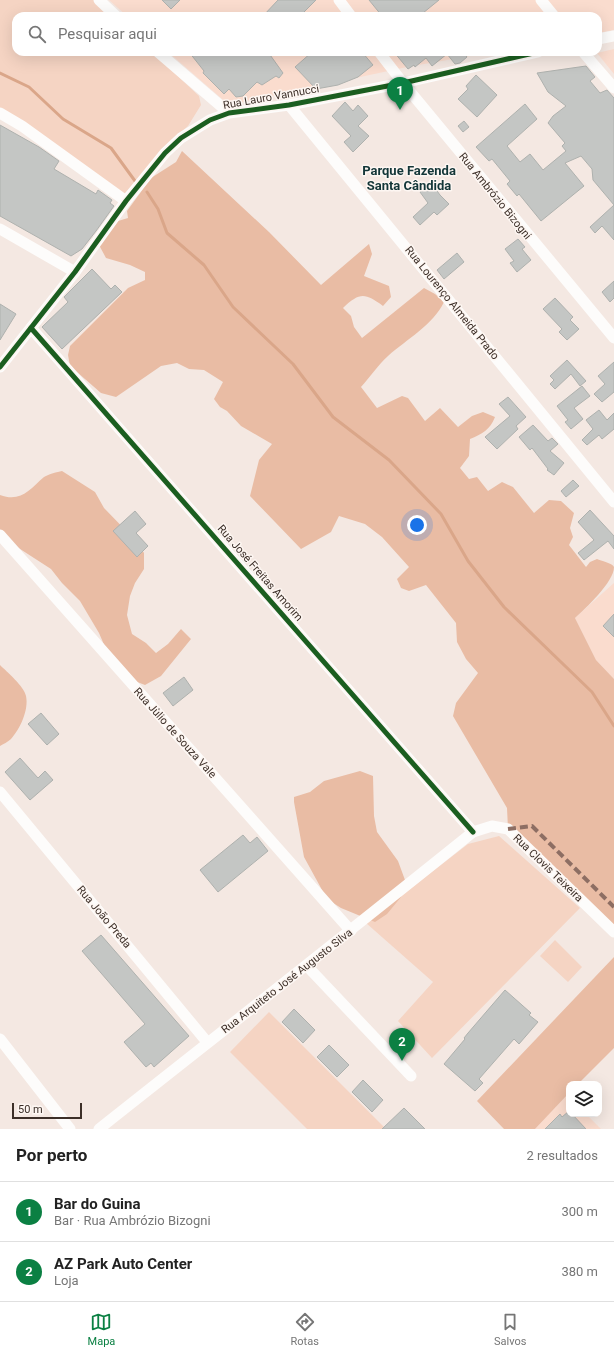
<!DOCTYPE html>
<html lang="pt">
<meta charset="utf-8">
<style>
:root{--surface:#fff;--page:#f6f6f6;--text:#222;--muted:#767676;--line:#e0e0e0;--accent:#0b8043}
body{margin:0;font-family:Roboto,sans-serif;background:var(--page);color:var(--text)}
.controls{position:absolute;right:12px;bottom:12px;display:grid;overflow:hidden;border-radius:8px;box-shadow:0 4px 16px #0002}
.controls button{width:36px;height:36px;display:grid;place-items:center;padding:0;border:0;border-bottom:1px solid var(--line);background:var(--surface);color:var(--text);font:20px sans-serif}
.scale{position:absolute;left:12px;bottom:10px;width:70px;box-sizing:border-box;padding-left:4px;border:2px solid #3c2f28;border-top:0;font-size:11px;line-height:14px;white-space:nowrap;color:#3c2f28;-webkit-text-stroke:3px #fdf6f2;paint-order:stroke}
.you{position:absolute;left:417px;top:525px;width:14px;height:14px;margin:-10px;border:3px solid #fff;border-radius:50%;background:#1a73e8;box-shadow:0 0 0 6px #1a73e833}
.badge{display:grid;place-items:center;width:26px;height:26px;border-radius:50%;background:var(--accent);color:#fff;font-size:13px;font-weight:700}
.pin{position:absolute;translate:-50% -33px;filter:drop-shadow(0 1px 2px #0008)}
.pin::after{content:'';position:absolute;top:21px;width:14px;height:12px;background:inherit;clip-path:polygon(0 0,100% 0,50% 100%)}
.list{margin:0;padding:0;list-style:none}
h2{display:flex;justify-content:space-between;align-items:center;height:52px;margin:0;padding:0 16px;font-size:17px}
h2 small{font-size:13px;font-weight:400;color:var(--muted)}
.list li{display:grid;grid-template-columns:26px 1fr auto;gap:12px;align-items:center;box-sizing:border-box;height:60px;padding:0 16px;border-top:1px solid var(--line)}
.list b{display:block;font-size:15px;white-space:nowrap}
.list p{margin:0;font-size:13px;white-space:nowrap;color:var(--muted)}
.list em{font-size:13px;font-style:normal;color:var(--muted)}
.icon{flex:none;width:22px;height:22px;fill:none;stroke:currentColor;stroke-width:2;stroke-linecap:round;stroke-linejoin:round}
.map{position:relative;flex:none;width:614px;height:1129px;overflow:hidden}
.search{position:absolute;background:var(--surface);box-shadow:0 4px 16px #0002;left:12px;right:12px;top:12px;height:44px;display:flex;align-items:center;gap:10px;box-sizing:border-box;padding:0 14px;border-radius:12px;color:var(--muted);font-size:15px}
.sheet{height:172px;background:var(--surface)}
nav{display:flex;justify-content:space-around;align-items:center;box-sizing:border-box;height:56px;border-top:1px solid var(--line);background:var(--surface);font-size:11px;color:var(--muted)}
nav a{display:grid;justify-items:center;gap:2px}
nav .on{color:var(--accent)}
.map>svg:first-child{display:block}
.built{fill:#fadcce}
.green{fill:#f5d4c3}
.forest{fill:#e9bca4}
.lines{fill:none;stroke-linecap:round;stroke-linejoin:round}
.stream{stroke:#daa689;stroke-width:3}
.building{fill:#c4c6c4;stroke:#aeb1ae}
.minor{stroke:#fdfcfb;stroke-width:11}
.quiet{stroke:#8d6e63;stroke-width:4;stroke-dasharray:8 4;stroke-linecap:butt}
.cycleway-casing{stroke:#fdf6f2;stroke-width:8}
.cycleway{stroke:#1b5e20;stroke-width:5}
.labels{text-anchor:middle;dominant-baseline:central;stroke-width:3;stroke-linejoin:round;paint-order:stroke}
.street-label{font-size:11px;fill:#3c2f28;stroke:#fdf6f2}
.quarter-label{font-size:13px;font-weight:bold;fill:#133638;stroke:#fdf6f2}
</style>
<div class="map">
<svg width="614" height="1129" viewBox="0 0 614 1129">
<rect width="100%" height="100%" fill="#f4e8e2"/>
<g class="built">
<polygon points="109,0 614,0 614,30 598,33 598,16 127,16"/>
<polygon points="614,49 614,74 597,53"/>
<polygon points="168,52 493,52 407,67 229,105"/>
<polygon points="614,583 614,679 596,660 575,618"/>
<polygon points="567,1095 569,1097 569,1114 586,1114 601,1129 535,1129"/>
</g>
<g class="green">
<polygon points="0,0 99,0 115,16 16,16 16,52 152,52 199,96 201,105 188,126 173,139 124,194 0,114"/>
<polygon points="499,836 580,908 432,1058 398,1021 433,982 366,923 468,844"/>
<polygon points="555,940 582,967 568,982 540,956"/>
<polygon points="269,1012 386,1129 307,1129 230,1052"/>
</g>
<g class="forest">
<path d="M182,151L269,232L321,285L369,244L372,254L364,276L389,286L391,297L383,306C365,293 360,292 343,308L351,316L354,327L362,338L424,288L435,294L444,302C433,325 407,339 388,356C378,365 370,377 361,387L377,408L402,396L408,398L425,421L440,408L458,427L472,416L483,412L495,417C490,430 482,434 470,439L469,456L460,468L469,479L477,477L488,491L502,482L513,487L534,513L549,500L561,501L574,513L570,528L573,537L569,545L586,567L590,562L597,559C601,561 612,563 614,567C614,582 585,609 575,618L596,660L614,679V932L508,829L507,808L453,716L456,703L478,673L466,659L457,642L456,623L426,585L409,591L401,588L397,579L409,567L382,537L365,524L339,516L331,532L301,549L250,496L259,460L272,444L241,426L227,411L220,407L214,399L223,382L204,370L189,369L177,363L161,366L116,397L101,393L70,366L68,355L70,346L128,288L145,280V272L130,265L106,258L99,245L118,221L128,218L127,211L151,178L176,162Z"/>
<path d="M62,471L95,492L104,508L136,541L144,553V569L135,583L130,596L127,615L132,634L146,643L156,653L168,644L181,629L191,639L161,676L145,685L132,680L115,670L99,633L80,601L62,583L51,569L0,536V495C21,503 30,489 44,477C49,474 57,472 62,471Z"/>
<path d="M0,665C7,672 24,686 26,696C29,710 20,729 11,739C8,742 3,744 0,746Z"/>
<polygon points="360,771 373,776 374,816 377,832 398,861 405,880 401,897 387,914 375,922 341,908 327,899 304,857 294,802 294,797 310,792 324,781"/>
<polygon points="614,957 614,1048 578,1084 569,1084 569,1093 535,1129 504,1129 477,1101"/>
</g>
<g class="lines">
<g class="stream">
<polyline points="0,73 29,87 63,119 111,148 135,181"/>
<polyline points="147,192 158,209 167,233 204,265 233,307 293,364 333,417 389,460 441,514 468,561 504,607 592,692 614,726"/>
</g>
</g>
<g class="building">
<polygon points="162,0 180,0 171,9"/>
<polygon points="278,0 316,0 300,16 263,16"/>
<polygon points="369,0 439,0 423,13 425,16 382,16"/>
<polygon points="189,52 217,52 221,56 225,52 268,52 283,73 279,78 276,76 262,85 257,82 243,96 236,97 229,89 224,94 203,73 204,71"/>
<polygon points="312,52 362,52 373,65 358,77 338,85 316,89 295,67"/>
<polygon points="394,52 463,52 467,57 460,63 455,64 447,54 432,66 426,58 415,67 414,65 408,69"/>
<polygon points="586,66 595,77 590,81 600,93 607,90 614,98 614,205 593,180 592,169 581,156 565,163 584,186 541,221 519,194 517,196 507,184 510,181 492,159 489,161 476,147 525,104 537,119 507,146 520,162 530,154 543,170 566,151 562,146 565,143 548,123 553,116 566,106 548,92 537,73"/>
<polygon points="476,75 497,95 477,117 458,99 468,89 466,86"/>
<polygon points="345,102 353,111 358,105 368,116 358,126 369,136 353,152 344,142 351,136 332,116"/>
<polygon points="464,121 469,127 463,132 458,126"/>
<polygon points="0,125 39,147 59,161 54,169 96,194 98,190 112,200 110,203 114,206 96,231 82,249 71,256 0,216"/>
<polygon points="432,184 440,195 449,204 437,215 434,212 420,225 413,217 428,203 420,192"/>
<polygon points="614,205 614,240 602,226 595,233 590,227"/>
<polygon points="518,239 525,247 522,249 531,260 517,272 510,263 514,261 505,249"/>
<polygon points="457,253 464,262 444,279 437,270"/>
<polygon points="92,269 111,289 115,285 122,292 62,349 42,327 68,302 64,297"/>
<polygon points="614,281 614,298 610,302 602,292"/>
<polygon points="555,298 573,317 570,320 579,329 567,340 559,332 562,329 543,309"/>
<polygon points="0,304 16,314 0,340"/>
<polygon points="567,360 586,381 580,386 571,374 555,389 550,384 554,380 550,376"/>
<polygon points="614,362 614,392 602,402 594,394 605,384 598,376"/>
<polygon points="582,386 590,396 574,408 583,419 571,429 565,422 568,420 557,406"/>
<polygon points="508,397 526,417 516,426 518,429 497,449 485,437 510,416 499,404"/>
<polygon points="599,410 607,420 614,413 614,429 602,439 599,435 587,445 582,440 593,429 586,420"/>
<polygon points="533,425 548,441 552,438 558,444 550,451 564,463 554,475 547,470 548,469 532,448 530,450 519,437"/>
<polygon points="573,480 579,486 566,497 561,491"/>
<polygon points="590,510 614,536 614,549 608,541 584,560 578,553 594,540 578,522"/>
<polygon points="135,511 146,524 136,533 148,546 137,557 113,531"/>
<polygon points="614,614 614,637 603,626"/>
<polygon points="184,677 193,690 173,706 163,693"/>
<polygon points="41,713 59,734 47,745 28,724"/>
<polygon points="20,758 38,778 45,771 53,780 30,800 5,772"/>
<polygon points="243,835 250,843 257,837 268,851 218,892 200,870"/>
<polygon points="101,935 189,1036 154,1067 151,1063 146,1067 124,1042 145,1024 82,951"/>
<polygon points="505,990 531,1013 529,1015 538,1022 519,1044 514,1039 479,1079 483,1083 475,1091 444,1064 465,1039 464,1038 468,1033"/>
<polygon points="294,1009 315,1030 303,1043 282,1022"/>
<polygon points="329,1045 349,1065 337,1077 317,1057"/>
<polygon points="363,1080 383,1100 372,1112 352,1092"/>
<polygon points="404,1108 425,1129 382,1129"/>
<polygon points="569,1111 569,1114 572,1114 586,1129 545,1129 560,1114 562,1117"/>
</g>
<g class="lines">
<g class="minor">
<polyline points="99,0 116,16"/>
<polyline points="339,0 351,16"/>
<polyline points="541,0 554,16"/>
<polyline points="598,39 614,36"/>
<polyline points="158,52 229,113"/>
<polyline points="379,52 403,83 614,338"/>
<polyline points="583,52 614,88"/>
<polyline points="289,105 614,502"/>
<polyline points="0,113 22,126 126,201"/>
<polyline points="0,229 75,272"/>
<polyline points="31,328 473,832"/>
<polyline points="0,367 75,272 126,201 165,153 181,138 210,120 229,113 289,105 403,83 538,52"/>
<polyline points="0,535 351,931"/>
<polyline points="0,792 207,1042"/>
<polyline points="307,966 411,1076"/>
<polyline points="0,1039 70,1129"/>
<path d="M99,1129C224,1030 349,932 473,832L492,826L508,829L614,932"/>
</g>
<polyline class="quiet" points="508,829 532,826 614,907"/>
<g class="cycleway-casing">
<g id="cycleway">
<polyline points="31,328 473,832"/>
<polyline points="0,367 75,272 126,201 165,153 181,138 210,120 229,113 289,105 403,83 538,52"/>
</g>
</g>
<use href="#cycleway" class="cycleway"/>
</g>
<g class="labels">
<g class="street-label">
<text transform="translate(271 97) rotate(-10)">Rua Lauro Vannucci</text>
<text transform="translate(495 196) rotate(51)">Rua Ambrózio Bizogni</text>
<text transform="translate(452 303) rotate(51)">Rua Lourenço Almeida Prado</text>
<text transform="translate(260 573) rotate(49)">Rua José Freitas Amorim</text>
<text transform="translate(175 733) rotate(48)">Rua Jùlio de Souza Vale</text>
<text transform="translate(548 868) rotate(44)">Rua Clovis Teixeira</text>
<text transform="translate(104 917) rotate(50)">Rua João Preda</text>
<text transform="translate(287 981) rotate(-38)">Rua Arquiteto José Augusto Silva</text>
</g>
<g class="quarter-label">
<text x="409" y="170">Parque Fazenda<tspan x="409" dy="15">Santa Cândida</tspan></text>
</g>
</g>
</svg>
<div class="controls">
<button><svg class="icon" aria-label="layers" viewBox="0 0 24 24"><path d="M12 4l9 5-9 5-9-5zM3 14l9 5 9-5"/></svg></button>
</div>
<div class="scale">50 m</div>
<div class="you"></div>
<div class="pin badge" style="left:400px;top:110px">1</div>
<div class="pin badge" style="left:402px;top:1061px">2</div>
<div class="search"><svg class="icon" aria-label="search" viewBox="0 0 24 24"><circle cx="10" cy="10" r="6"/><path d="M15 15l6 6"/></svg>Pesquisar aqui</div>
</div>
<section class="sheet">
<h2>Por perto<small>2 resultados</small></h2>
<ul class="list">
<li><span class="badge">1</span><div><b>Bar do Guina</b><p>Bar · Rua Ambrózio Bizogni</p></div><em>300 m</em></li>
<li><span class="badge">2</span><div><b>AZ Park Auto Center</b><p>Loja</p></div><em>380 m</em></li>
</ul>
</section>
<nav>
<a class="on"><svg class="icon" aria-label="map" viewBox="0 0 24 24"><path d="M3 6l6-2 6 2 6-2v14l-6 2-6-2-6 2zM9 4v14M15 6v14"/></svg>Mapa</a>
<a><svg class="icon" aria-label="directions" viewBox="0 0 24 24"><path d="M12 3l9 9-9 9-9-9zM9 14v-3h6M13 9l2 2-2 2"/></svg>Rotas</a>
<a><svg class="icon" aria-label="saved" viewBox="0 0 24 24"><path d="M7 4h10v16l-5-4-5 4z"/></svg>Salvos</a>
</nav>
